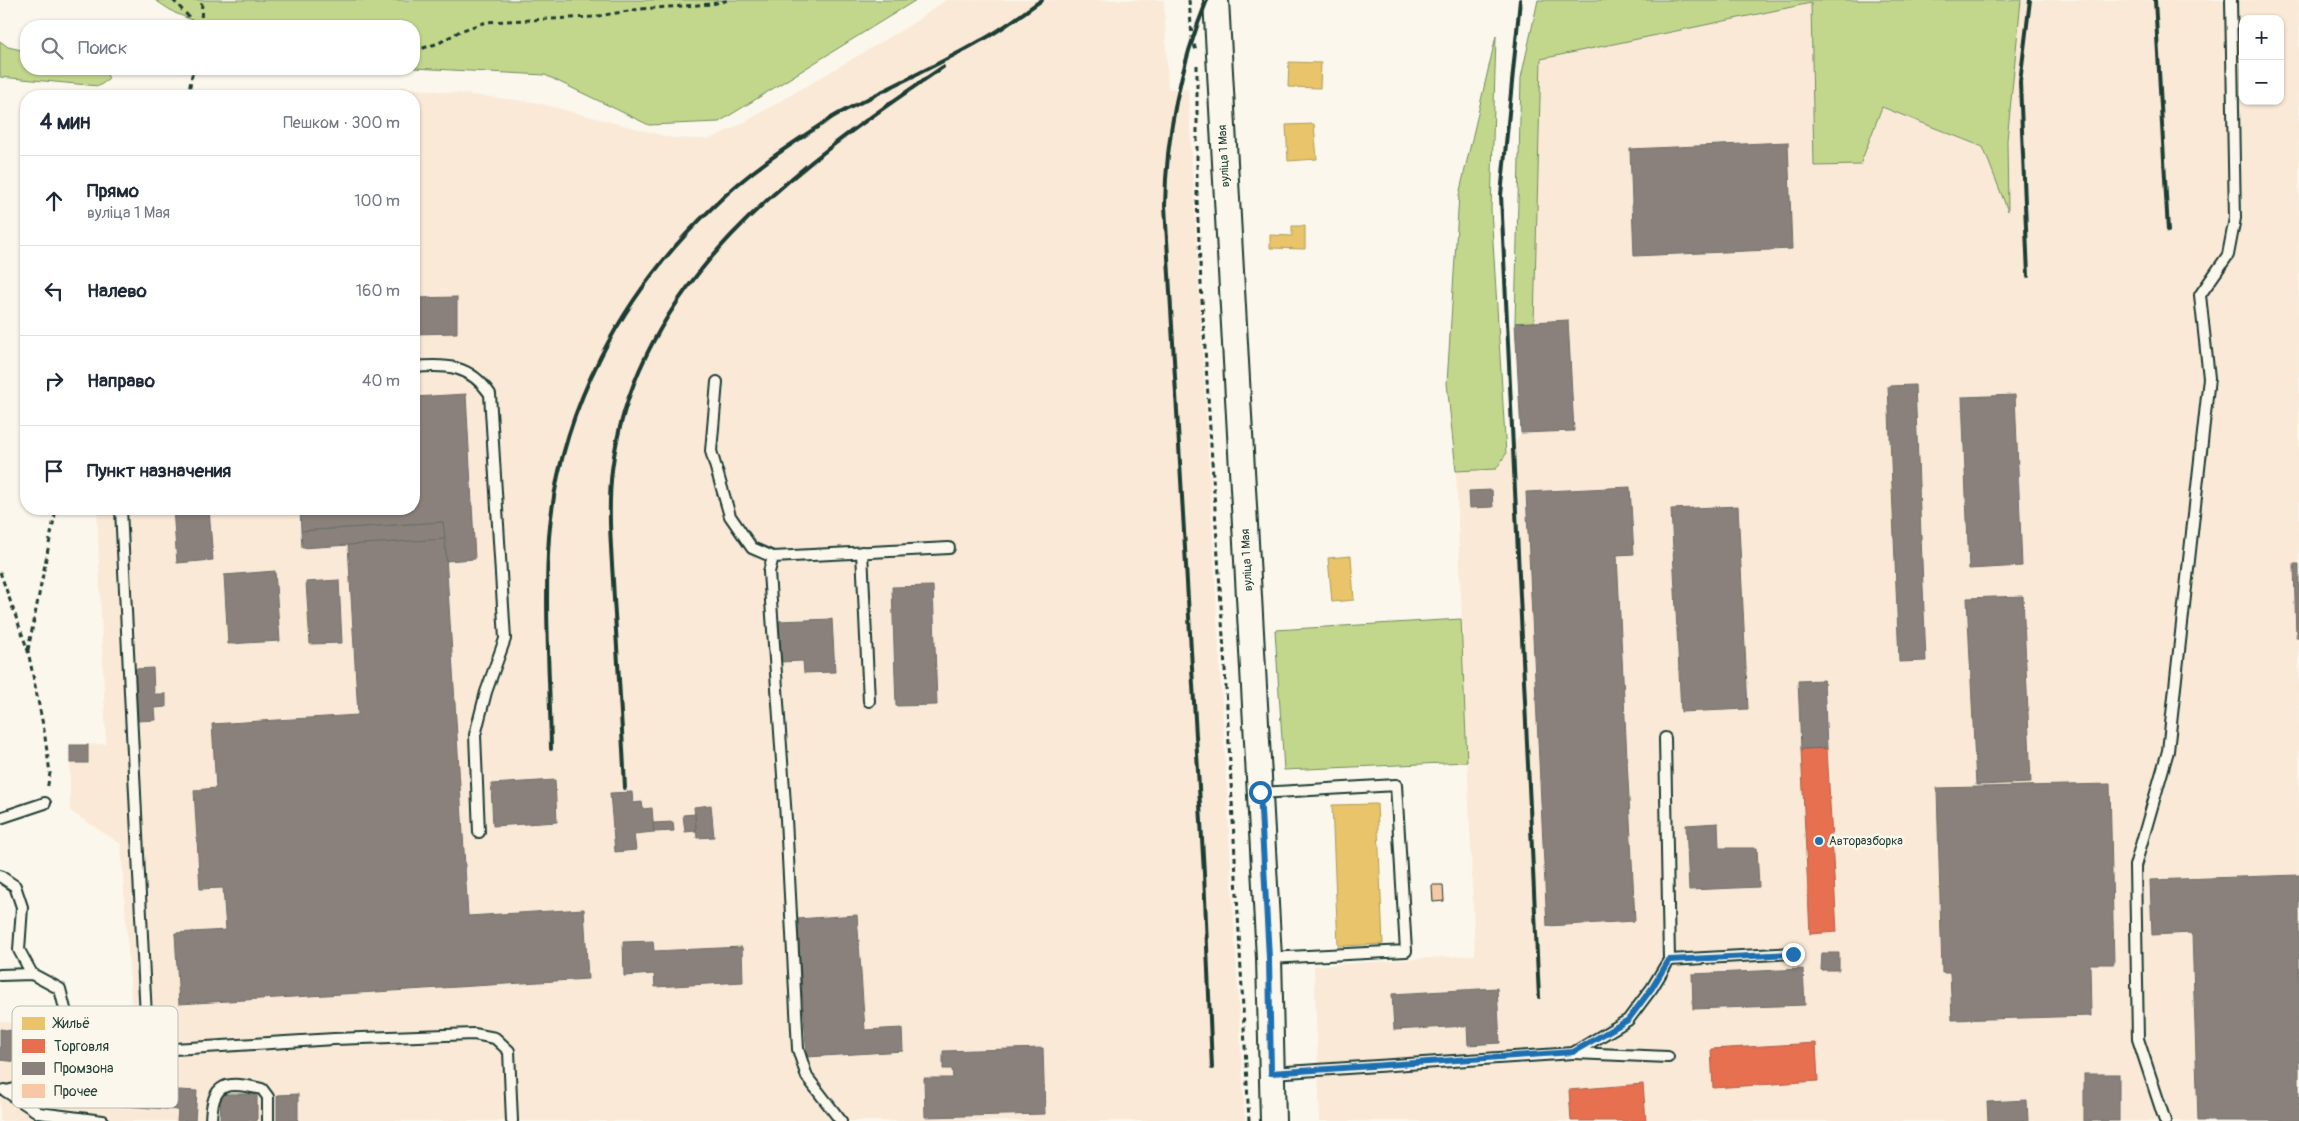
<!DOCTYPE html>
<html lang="ru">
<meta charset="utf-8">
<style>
:root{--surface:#fff;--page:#f2f2f3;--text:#1f2937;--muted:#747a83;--line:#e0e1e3}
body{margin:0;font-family:Pangolin,sans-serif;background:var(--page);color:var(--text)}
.controls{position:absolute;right:15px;top:15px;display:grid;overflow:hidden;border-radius:10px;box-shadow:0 1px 4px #0004}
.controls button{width:45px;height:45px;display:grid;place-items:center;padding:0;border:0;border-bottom:1px solid var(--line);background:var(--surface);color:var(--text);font:25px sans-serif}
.stop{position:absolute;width:15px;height:15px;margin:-11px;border:4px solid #1f6fb2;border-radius:50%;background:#fff}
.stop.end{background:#1f6fb2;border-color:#fff;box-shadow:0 1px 5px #0008}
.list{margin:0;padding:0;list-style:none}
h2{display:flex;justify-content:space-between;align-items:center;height:65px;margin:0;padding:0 20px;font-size:21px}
h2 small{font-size:16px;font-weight:400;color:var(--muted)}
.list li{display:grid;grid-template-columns:32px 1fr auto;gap:15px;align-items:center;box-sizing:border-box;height:90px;padding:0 20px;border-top:1px solid var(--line)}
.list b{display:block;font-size:19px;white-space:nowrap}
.list p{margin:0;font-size:16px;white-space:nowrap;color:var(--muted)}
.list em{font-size:16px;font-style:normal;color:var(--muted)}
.icon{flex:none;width:28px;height:28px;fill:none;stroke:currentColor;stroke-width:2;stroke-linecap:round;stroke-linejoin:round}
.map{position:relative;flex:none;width:2299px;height:1121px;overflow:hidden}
.search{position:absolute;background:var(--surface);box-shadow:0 1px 4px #0004;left:20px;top:20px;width:400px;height:55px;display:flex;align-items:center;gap:12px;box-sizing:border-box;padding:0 18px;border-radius:20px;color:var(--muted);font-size:19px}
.panel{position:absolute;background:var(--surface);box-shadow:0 1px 4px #0004;left:20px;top:90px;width:400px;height:425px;border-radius:20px}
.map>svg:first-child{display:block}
.built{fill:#fae9d7;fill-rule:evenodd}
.green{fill:#c3d78c;stroke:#718a60}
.homes{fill:#e9c46a;stroke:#ac9c5a}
.shops{fill:#e76f51;stroke:#ab6048}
.industry{fill:#8a817c;stroke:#6a6d66}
.building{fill:#f7c7a6;stroke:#1f3d34}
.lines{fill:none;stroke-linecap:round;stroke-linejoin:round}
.service-casing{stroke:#1f3d34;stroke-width:14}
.tertiary-casing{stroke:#1f3d34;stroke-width:28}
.path{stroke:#1f3d34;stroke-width:3;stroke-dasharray:5 4;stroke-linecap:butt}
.service{stroke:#fbf7ec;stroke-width:10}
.tertiary{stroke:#fbf7ec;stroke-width:24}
.rail{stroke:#1f3d34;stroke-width:4}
.route{stroke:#1f6fb2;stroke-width:6}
.poi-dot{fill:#1f6fb2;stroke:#fbf7ec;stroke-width:2}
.labels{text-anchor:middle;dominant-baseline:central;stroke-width:5;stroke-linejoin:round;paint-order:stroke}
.street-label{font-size:12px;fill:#1f3d34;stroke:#fbf7ec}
.poi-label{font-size:12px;fill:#1f3d34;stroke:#fbf7ec;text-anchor:start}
.key{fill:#fbf7ec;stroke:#b9bfb5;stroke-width:1}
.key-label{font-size:14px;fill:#1f3d34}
</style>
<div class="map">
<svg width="2299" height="1121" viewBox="0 0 2299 1121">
<rect width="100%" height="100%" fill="#fbf7ec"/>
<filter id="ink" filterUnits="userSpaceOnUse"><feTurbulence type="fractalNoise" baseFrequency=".02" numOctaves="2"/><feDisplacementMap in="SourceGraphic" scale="10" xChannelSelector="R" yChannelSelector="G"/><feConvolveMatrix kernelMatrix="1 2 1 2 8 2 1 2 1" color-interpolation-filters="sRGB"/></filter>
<g filter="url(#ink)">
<g class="built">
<polygon points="946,0 1164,0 1168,89 1188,89 1245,1121 0,1121 0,1021 63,1031 63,1074 148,1076 141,1071 135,1059 121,844 70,811 70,745 106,744 97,509 414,509 414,96 366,96 401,87 534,102 672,138 710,139 745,122 912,24"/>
<path d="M2021,0H2299V1121H1320L1314,966L1475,955L1456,471L1496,469L1521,433L1515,323L1534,322L1541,59L1811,3L1814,166L1860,165L1881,107L1983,147L2008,209L2007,140ZM2243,19H2280V101H2243Z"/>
</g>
<g class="green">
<polygon points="155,0 916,0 719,122 649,125 545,75 414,68 414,26 206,26 175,13"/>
<polygon points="1538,0 2021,0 2007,140 2008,211 1983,147 1882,107 1860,165 1814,166 1811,3 1541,59 1534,322 1515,323 1521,78"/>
<polygon points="1496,36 1491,209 1506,454 1496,469 1456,471 1447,383 1459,195"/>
<polygon points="0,41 8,47 26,51 26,69 105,69 109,79 99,86 0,77"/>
<polygon points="1461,619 1467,762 1284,770 1275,630"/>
</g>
<g class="homes">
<polygon points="1289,62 1321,63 1320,88 1288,87"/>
<polygon points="1314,124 1317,159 1288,161 1286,125"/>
<polygon points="1292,226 1305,226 1305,249 1270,248 1270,235 1292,236"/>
<polygon points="1351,556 1354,600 1332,602 1328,558"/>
<polygon points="1377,804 1383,944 1338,946 1332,805"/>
</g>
<g class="shops">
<polygon points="1827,748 1837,932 1810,934 1801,749"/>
<polygon points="1816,1043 1818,1081 1713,1088 1711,1049"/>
<polygon points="1643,1084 1646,1121 1571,1121 1569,1090"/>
</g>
<g class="industry">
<polygon points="1788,142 1792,249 1634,256 1630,149"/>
<polygon points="457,297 457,333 414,334 414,298"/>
<polygon points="1568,320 1574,431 1521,433 1515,323"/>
<polygon points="1915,385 1926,661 1899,662 1888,386"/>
<polygon points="466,394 475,559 446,561 443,522 301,531 300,509 414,509 414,397"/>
<polygon points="2015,395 2022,566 1969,569 1962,397"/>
<polygon points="1630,487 1634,554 1617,555 1635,921 1547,926 1526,492"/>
<polygon points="1492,490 1493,507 1470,508 1469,491"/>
<polygon points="1738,506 1748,709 1681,712 1671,509"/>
<polygon points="173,509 209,509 213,560 177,563"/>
<polygon points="443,522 445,539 302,548 301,531"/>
<polygon points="445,539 468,916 584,909 588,979 179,1004 175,933 226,930 223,888 200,889 194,790 216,788 212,724 358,715 348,545"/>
<polygon points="2294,564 2299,564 2299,637 2296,637"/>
<polygon points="275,571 280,641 228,644 224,575"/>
<polygon points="339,580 342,643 310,644 306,582"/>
<polygon points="933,586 937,705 896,706 892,587"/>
<polygon points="2023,596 2031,783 1976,785 1967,598"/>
<polygon points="832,619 835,672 804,673 803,661 780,662 779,621"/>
<polygon points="153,668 154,694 166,694 166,707 155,708 156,720 137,721 135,669"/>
<polygon points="1824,680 1827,748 1801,749 1798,681"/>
<rect x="70" y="745" width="18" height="18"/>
<polygon points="555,780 557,822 493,826 491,784"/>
<polygon points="2110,784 2114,964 2090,964 2091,1016 1952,1020 1950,973 1942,973 1937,788"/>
<polygon points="632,792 633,803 642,802 643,809 652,808 654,832 634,834 636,850 615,852 610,793"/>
<polygon points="711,805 714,837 697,838 694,807"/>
<polygon points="695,814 696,831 685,832 683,815"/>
<polygon points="673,822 674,831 654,832 653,823"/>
<polygon points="1718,823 1719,848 1757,848 1759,887 1689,890 1686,825"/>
<polygon points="2299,875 2299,1121 2198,1121 2192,933 2152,935 2150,880"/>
<polygon points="857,915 865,1030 902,1028 903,1051 807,1057 797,919"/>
<polygon points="653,941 654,951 742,947 743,982 655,987 654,974 624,976 623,942"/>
<polygon points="1822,953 1839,953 1839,970 1821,970"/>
<polygon points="1803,969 1805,1005 1693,1009 1692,974"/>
<polygon points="1497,988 1500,1043 1468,1045 1467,1026 1394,1030 1392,994"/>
<polygon points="0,1029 48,1036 49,1048 18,1062 0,1060"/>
<polygon points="1043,1048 1045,1114 925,1117 924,1078 953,1078 952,1069 943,1069 943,1051"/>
<rect x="2084" y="1074" width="35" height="47"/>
<polygon points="47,1083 197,1091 195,1121 177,1121 178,1110 45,1100"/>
<polygon points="221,1094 257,1094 257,1121 220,1121"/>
<polygon points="298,1094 298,1121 277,1121 277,1095"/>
<polygon points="2027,1100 2028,1121 1988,1121 1987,1102"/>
</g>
<polygon class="building" points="1432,885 1443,885 1444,901 1433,902"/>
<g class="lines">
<g class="service-casing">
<g id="service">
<path d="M414,367C447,364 470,365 490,394L505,639L486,692L475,735L479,832"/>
<polyline points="717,382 711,451 730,516 752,548 773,557"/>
<polyline points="121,509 146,1017 157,1040 174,1049 334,1039 474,1034 495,1038 509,1051 512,1121"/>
<polyline points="862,552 869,701"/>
<polyline points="1260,793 1396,785 1406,951 1269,958"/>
<polyline points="0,818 45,803"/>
<polyline points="0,876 15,886 22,907 19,950 32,974"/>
<polyline points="1669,960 1793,953"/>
<polyline points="0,975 32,974 60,989 67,1017 66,1049 54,1066 31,1085 6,1091"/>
<polyline points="1574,1053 1668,1057"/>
<polyline points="1272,1073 1573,1053 1628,1020 1652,988 1669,960 1665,738"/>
<polyline points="4,1090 39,1113 103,1121"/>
<path d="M211,1121C212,1081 227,1081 262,1089L268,1097V1121"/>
<polyline points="841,1121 807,1077 798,1049 786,819 769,572 773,557 949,548"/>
<polyline points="2165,1121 2138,1039 2135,866 2168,751 2209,378 2200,295 2228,255 2235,218 2231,0"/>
</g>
</g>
<g class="tertiary-casing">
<polyline id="tertiary" points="1216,0 1269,958 1273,1121"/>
</g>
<g class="path">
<polyline points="173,0 189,17 192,26"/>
<polyline points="1189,0 1192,37 1196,51"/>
<polyline points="201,26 202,0"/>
<polyline points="414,51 439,43 460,31 486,22 592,17 640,9 712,4 729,0"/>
<polyline points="1197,65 1197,200 1201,284 1225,669 1249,1121"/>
<polyline points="193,70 251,69"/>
<polyline points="188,96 193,70"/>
<polyline points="0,572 28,651 44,730 50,773 47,790"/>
<polyline points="28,650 56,509"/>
</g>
<use href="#service" class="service"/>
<use href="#tertiary" class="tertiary"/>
<g class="rail">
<path d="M1207,0C1180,66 1166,134 1165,206L1204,873L1212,1068"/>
<polyline points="1520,0 1501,195 1539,997"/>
<polyline points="2155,0 2168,231"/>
<polyline points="2028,276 2020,82 2030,0"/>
<path d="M551,749C550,679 544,607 549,537C559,410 622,293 714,206C747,173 788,146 828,120C841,111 857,105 871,97C907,79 945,61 980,41C1002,30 1021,14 1042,0"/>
<path d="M625,788C622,725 618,662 614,599C612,556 607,513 612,470C635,282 798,165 943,67"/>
</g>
</g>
</g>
<g class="lines" filter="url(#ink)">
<polyline class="route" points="1260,792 1269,958 1271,1073 1573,1052 1628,1020 1652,988 1669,960 1793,954"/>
</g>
<circle class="poi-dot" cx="1819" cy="841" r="5"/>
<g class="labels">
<g class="street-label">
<text transform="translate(1224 156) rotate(-93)">вуліца 1 Мая</text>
<text transform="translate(1247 560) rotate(-93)">вуліца 1 Мая</text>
</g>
<g class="poi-label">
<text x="1829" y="841">Авторазборка</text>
</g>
</g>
<rect x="12" y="1006" width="166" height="102" rx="8" class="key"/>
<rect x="22" y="1017" width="23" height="13" fill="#e9c46a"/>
<rect x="22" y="1039" width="23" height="14" fill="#e76f51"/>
<rect x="22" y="1062" width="23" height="13" fill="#8a817c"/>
<rect x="22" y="1084" width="23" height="14" fill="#f7c7a6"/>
<g class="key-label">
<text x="54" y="1028">Жильё</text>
<text x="54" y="1051">Торговля</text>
<text x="54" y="1073">Промзона</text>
<text x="54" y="1096">Прочее</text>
</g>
</svg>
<div class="controls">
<button>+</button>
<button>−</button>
</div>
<div class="stop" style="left:1260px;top:792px"></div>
<div class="stop end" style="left:1793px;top:954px"></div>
<div class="search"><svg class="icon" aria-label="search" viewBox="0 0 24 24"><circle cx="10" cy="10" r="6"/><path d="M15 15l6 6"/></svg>Поиск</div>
<section class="panel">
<h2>4 мин<small>Пешком · 300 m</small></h2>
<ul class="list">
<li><svg class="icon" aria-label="ahead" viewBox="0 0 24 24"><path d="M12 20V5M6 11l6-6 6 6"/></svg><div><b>Прямо</b><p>вуліца 1 Мая</p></div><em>100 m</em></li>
<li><svg class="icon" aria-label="left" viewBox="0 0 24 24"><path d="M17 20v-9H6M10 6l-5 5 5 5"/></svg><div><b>Налево</b></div><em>160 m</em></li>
<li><svg class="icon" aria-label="right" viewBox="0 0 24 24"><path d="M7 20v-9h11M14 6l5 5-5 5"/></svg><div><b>Направо</b></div><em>40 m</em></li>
<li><svg class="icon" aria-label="arrive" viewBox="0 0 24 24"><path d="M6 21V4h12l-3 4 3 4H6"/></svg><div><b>Пункт назначения</b></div></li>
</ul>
</section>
</div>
